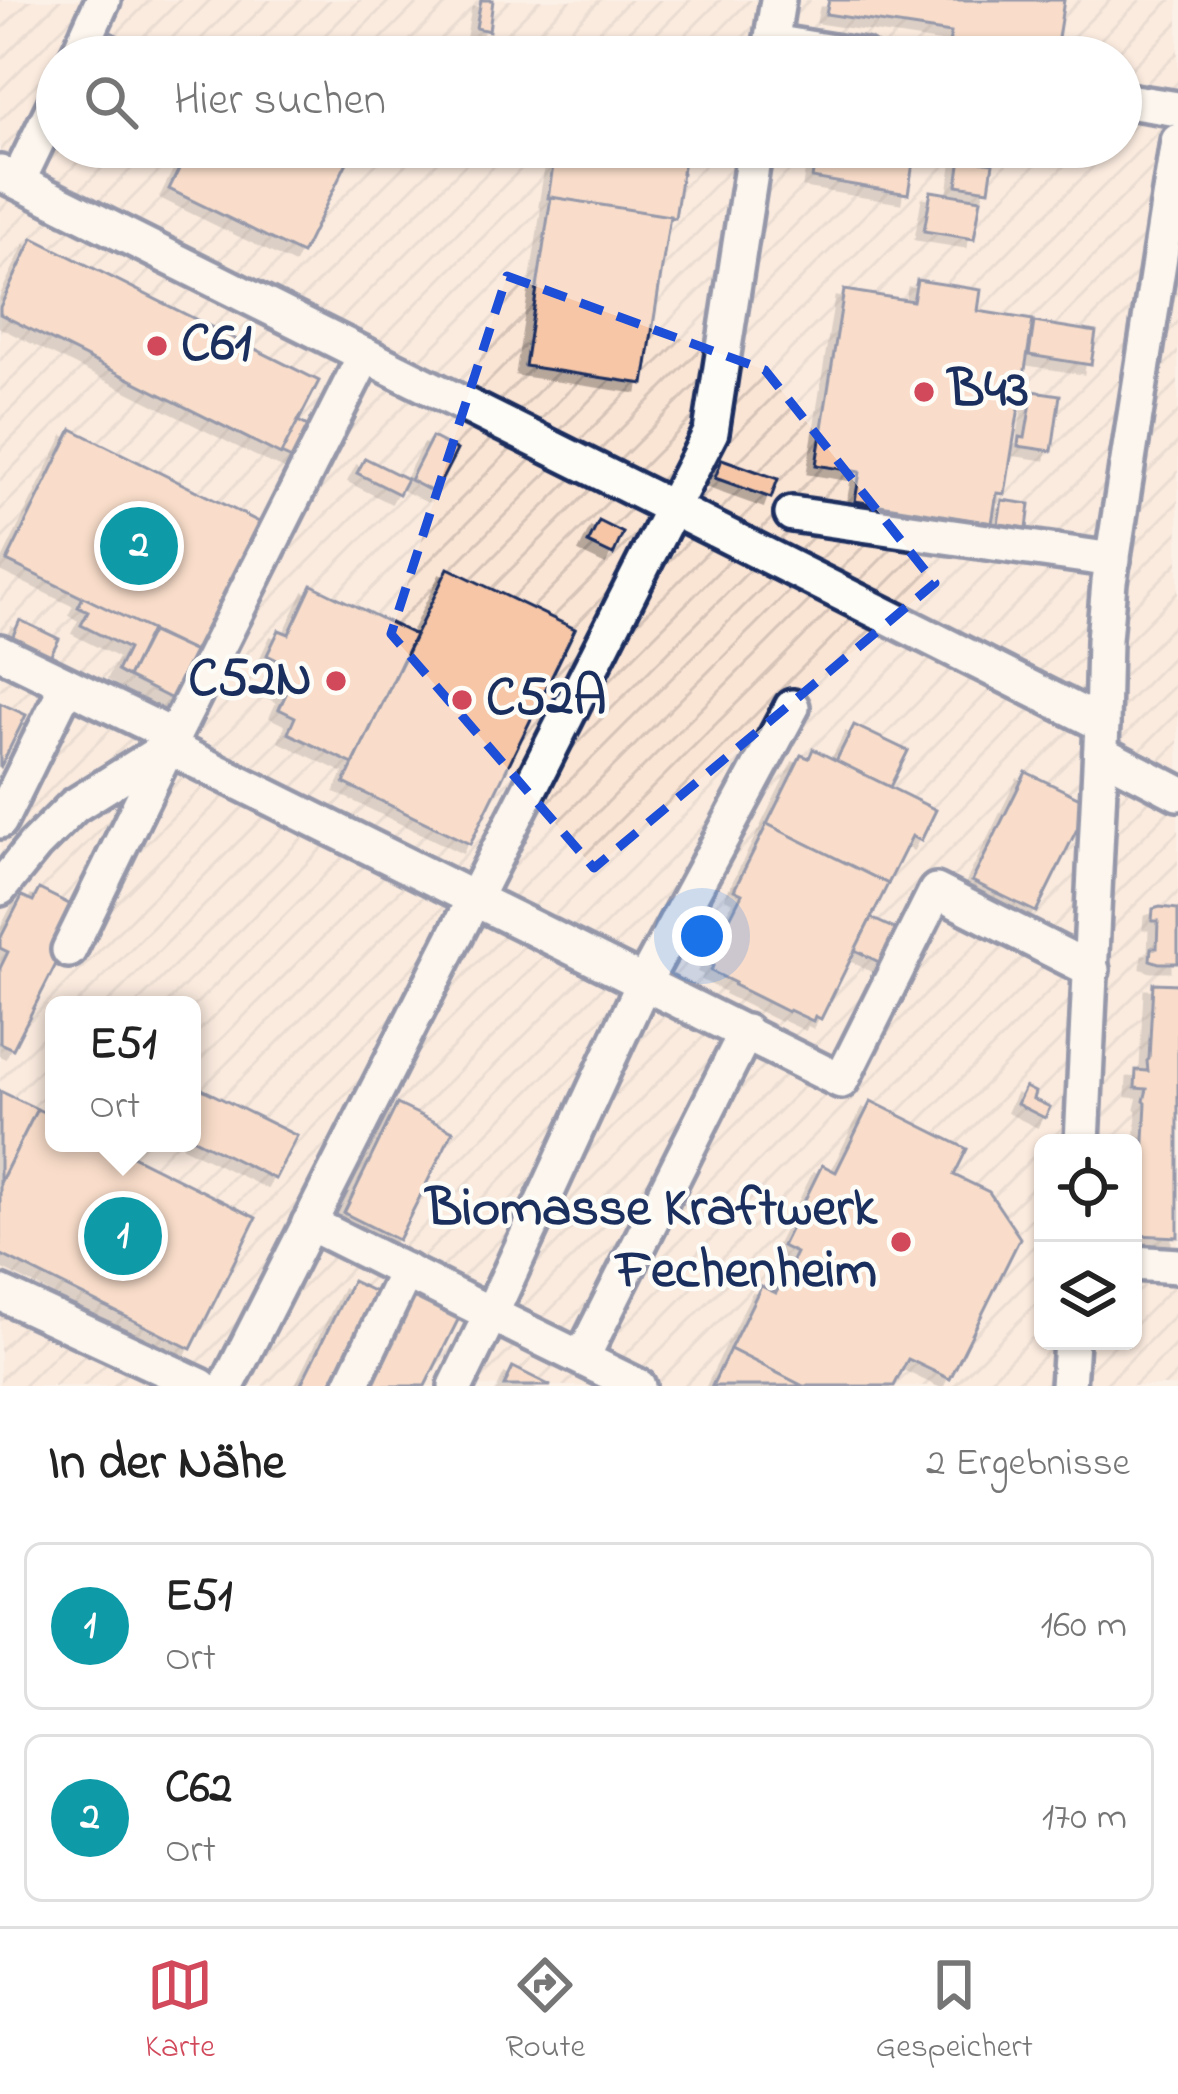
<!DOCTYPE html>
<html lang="de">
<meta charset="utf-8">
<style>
:root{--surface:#fff;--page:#f6f6f6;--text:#222;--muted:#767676;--line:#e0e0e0;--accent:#d1495b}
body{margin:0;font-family:"Indie Flower",sans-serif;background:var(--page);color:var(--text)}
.controls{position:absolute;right:36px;bottom:36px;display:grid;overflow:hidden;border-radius:18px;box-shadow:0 3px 9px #0004}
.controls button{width:108px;height:108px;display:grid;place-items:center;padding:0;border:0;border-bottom:3px solid var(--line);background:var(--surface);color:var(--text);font:60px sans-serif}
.you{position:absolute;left:702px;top:936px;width:42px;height:42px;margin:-30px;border:9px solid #fff;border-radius:50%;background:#1a73e8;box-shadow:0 0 0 18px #1a73e833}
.badge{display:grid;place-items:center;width:78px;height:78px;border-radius:50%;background:var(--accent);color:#fff;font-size:39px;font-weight:700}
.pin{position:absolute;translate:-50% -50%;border:6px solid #fff;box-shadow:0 3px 12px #0006}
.popup{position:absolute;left:45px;top:996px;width:156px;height:156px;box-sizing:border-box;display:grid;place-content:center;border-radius:18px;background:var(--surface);filter:drop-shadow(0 3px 9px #0005);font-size:39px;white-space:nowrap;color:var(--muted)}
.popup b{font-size:45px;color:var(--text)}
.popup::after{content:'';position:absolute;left:50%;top:100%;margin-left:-24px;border:24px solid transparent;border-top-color:var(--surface)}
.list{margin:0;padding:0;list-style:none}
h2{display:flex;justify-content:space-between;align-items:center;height:156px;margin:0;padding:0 48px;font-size:51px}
h2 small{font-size:39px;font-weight:400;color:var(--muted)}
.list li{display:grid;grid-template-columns:78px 1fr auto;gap:36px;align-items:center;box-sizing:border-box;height:168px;margin:0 24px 24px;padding:0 24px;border:3px solid var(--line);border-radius:18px}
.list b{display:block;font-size:45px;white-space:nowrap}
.list p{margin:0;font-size:39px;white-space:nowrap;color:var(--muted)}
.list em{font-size:39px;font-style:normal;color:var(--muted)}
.icon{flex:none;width:66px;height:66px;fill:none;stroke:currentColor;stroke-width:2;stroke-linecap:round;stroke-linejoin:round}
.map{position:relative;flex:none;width:1178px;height:1386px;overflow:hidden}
.search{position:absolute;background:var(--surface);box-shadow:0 3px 9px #0004;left:36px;right:36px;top:36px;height:132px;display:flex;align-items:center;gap:30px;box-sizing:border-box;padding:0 42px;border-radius:66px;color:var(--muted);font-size:45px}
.sheet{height:540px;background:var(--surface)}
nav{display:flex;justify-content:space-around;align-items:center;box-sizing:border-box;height:168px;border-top:3px solid var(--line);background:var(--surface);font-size:33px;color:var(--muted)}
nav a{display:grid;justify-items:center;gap:6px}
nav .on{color:var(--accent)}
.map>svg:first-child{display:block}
.industrial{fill:url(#industrial-furrows);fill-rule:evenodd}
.building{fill:#f6c6a6;stroke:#1b2f5e;stroke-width:3;filter:url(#shadow)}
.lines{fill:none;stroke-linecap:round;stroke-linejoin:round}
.minor-casing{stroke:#1b2f5e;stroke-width:42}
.minor{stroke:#fdfcf7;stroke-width:33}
.marked{fill:none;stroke:#1d4ed8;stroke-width:9;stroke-dasharray:24 15;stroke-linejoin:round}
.poi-dot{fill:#d1495b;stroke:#fdfcf7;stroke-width:4.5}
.labels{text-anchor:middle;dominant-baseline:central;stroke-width:9;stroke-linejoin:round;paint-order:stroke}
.poi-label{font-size:54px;font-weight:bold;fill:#1b2f5e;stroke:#fdfcf7;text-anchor:start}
</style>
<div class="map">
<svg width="1178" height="1386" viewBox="0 0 1178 1386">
<defs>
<pattern id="industrial-furrows" width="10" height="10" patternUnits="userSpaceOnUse" patternTransform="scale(3)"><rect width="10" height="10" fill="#fae4d4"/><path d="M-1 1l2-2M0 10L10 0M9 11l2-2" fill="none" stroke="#d6c4b8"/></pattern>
<filter id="shadow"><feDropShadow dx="-8" dy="8" stdDeviation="0" flood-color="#0004"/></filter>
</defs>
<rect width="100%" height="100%" fill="#fcf1e7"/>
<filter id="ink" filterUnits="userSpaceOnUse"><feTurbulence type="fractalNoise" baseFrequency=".00833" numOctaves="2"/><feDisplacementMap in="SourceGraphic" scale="24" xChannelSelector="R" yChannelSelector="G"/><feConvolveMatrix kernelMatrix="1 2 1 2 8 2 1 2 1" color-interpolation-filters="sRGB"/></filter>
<g filter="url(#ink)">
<path class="industrial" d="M0,0H1178V1386H0ZM57,57H1121V147H57ZM54,1005H192V1143H54ZM1043,1143H1133V1341H1043Z"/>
<g class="building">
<polygon points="481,0 493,0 489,31 476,28"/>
<polygon points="829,0 1064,0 1055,57 1007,57 948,50 951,33 826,14"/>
<polygon points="111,32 162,57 99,57"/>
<polygon points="190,147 340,147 352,152 302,254 169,189"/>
<polygon points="556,147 686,147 675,218 548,198"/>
<polygon points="817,147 855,147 914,157 908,194 812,178"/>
<polygon points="961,158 993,163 989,190 957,185"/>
<polygon points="931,191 981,199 974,239 924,231"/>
<polygon points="551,197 670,216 644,384 525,366"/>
<polygon points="33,238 319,381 281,455 0,314 0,307"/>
<polygon points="917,280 981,290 978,311 1033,320 1005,494 997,493 992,523 855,501 860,472 816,465 844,290 913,301"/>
<polygon points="1034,322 1096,332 1091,365 1029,355"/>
<polygon points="1033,391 1060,395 1052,451 1018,446 1019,437 1025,438"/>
<polygon points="298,421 321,433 305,465 281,454"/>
<polygon points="72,429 263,524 199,654 7,561"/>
<polygon points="432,437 457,450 435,493 410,480"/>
<polygon points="365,458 407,479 399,494 357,473"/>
<polygon points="722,459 778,479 771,498 715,478"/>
<polygon points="1002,500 1030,504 1027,528 998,524"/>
<polygon points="599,521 623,533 613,555 588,543"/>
<polygon points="448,568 575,629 470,844 344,783"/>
<polygon points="312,585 415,635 353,764 288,733 295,717 279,709 286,694 276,689 283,673 273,668 277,660 267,655 279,630 289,634"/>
<polygon points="83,597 151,630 128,677 117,671 128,649 81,625 88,612 78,607"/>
<polygon points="20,620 59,639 50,656 12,638"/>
<polygon points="151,632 199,654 176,701 128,677"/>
<polygon points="0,703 26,715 0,768"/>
<polygon points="854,725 908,751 890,787 836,761"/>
<polygon points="813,749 936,810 921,841 912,836 888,884 767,824 801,755 809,758"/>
<polygon points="1026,772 1090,803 1036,912 972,881"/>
<polygon points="767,824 888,884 821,1019 815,1016 813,1021 789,1010 788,1012 734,985 735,983 711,971 713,966 707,963 742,894 734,890"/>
<polygon points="39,889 83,911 13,1049 0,1043 0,968 8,952 0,948 0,939 22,896 33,901"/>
<polygon points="1160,907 1178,909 1178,963 1159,963 1150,960 1151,948 1157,948 1158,921 1152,921 1153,909"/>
<polygon points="871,918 897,930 881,963 855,950"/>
<polygon points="1153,983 1178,984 1178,1237 1138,1235 1139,1225 1133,1225 1133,1177 1142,1177 1146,1103 1144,1101 1147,1089 1135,1088 1136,1070 1148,1071 1147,1061 1149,1059"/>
<polygon points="192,1084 297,1136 275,1179 192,1138"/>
<polygon points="1025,1087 1035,1092 1033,1099 1050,1107 1045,1118 1017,1104"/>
<polygon points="0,1091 37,1109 0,1183"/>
<polygon points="871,1101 967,1149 954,1175 989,1192 1020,1238 950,1379 908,1359 894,1386 803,1386 730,1349 761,1286 776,1293 796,1253 782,1246 822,1165 836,1172"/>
<polygon points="397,1104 453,1131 398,1240 344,1213"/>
<polygon points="37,1109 54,1117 54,1143 106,1143 256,1218 191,1349 0,1254 0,1183"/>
<polygon points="352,1281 377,1293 335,1386 300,1386"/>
<polygon points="416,1292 451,1309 449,1313 459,1318 425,1386 364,1386 410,1293 415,1296"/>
<polygon points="730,1349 803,1386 712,1386"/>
<polygon points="513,1367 551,1386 504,1386"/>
</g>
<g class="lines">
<g class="minor-casing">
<g id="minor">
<polyline points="772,42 863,57"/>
<polyline points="77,57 103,0"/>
<polyline points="769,57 778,0"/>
<polyline points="1121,100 1178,109"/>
<polyline points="0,173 365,355 168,747 69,950"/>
<polyline points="18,181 57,100"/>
<polyline points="365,355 672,508 711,432 755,147"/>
<polyline points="792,514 1113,560"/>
<polyline points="0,652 173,736"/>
<polyline points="1101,753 1178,793"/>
<polyline points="0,821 67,685"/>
<polyline points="0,888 35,845 74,806 168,747 841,1081 936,891 1092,970"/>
<polyline points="1082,1143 1102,724"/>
<polyline points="309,1223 491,1314 456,1386"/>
<polyline points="1133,1263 1178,1266"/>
<polyline points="0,1293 201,1386"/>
<polyline points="582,1358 746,1032"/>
<polyline points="227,1386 672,508 1102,724 1104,640 1109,582 1178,141"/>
<polyline points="351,1386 406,1271"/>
<polyline points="638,1386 491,1314 644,982 792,707"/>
<polyline points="1068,1386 1071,1341"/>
</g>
</g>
<use href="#minor" class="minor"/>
</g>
</g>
<path d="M0 0H1178V1386H0ZM507,276L765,370L935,583L594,868L391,634Z" fill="#fcf1e7" fill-opacity=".55" fill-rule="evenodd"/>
<path class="marked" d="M507,276L765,370L935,583L594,868L391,634Z"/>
<g class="poi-dot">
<circle cx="157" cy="346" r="12"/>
<circle cx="924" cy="392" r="12"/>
<circle cx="336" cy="681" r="12"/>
<circle cx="462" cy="700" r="12"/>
<circle cx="901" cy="1242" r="12"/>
</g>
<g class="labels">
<g class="poi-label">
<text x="181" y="346">C61</text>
<text x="948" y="392">B43</text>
<text x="312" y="681" text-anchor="end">C52N</text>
<text x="486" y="700">C52A</text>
<text x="877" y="1211" text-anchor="end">Biomasse Kraftwerk<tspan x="877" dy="62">Fechenheim</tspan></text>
</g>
</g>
</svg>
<div class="controls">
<button><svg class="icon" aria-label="locate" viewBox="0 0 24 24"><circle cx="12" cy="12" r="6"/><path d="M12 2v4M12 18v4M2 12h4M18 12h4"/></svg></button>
<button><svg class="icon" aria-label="layers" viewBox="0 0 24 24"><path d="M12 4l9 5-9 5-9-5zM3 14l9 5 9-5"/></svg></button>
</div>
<div class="you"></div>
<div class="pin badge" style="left:123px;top:1236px;background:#0f9aa8">1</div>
<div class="popup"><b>E51</b>Ort</div>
<div class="pin badge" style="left:139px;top:546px;background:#0f9aa8">2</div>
<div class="search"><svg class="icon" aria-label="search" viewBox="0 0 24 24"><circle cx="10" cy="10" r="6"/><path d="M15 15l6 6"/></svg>Hier suchen</div>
</div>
<section class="sheet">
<h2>In der Nähe<small>2 Ergebnisse</small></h2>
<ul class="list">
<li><span class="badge" style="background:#0f9aa8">1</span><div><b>E51</b><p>Ort</p></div><em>160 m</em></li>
<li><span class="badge" style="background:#0f9aa8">2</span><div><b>C62</b><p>Ort</p></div><em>170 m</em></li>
</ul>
</section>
<nav>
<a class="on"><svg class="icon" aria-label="map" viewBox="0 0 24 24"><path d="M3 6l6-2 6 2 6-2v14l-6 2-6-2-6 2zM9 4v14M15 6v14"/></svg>Karte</a>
<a><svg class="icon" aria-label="directions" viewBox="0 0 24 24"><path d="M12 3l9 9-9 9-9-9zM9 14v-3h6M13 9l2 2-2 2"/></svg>Route</a>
<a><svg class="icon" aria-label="saved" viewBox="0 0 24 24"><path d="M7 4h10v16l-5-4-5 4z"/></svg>Gespeichert</a>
</nav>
